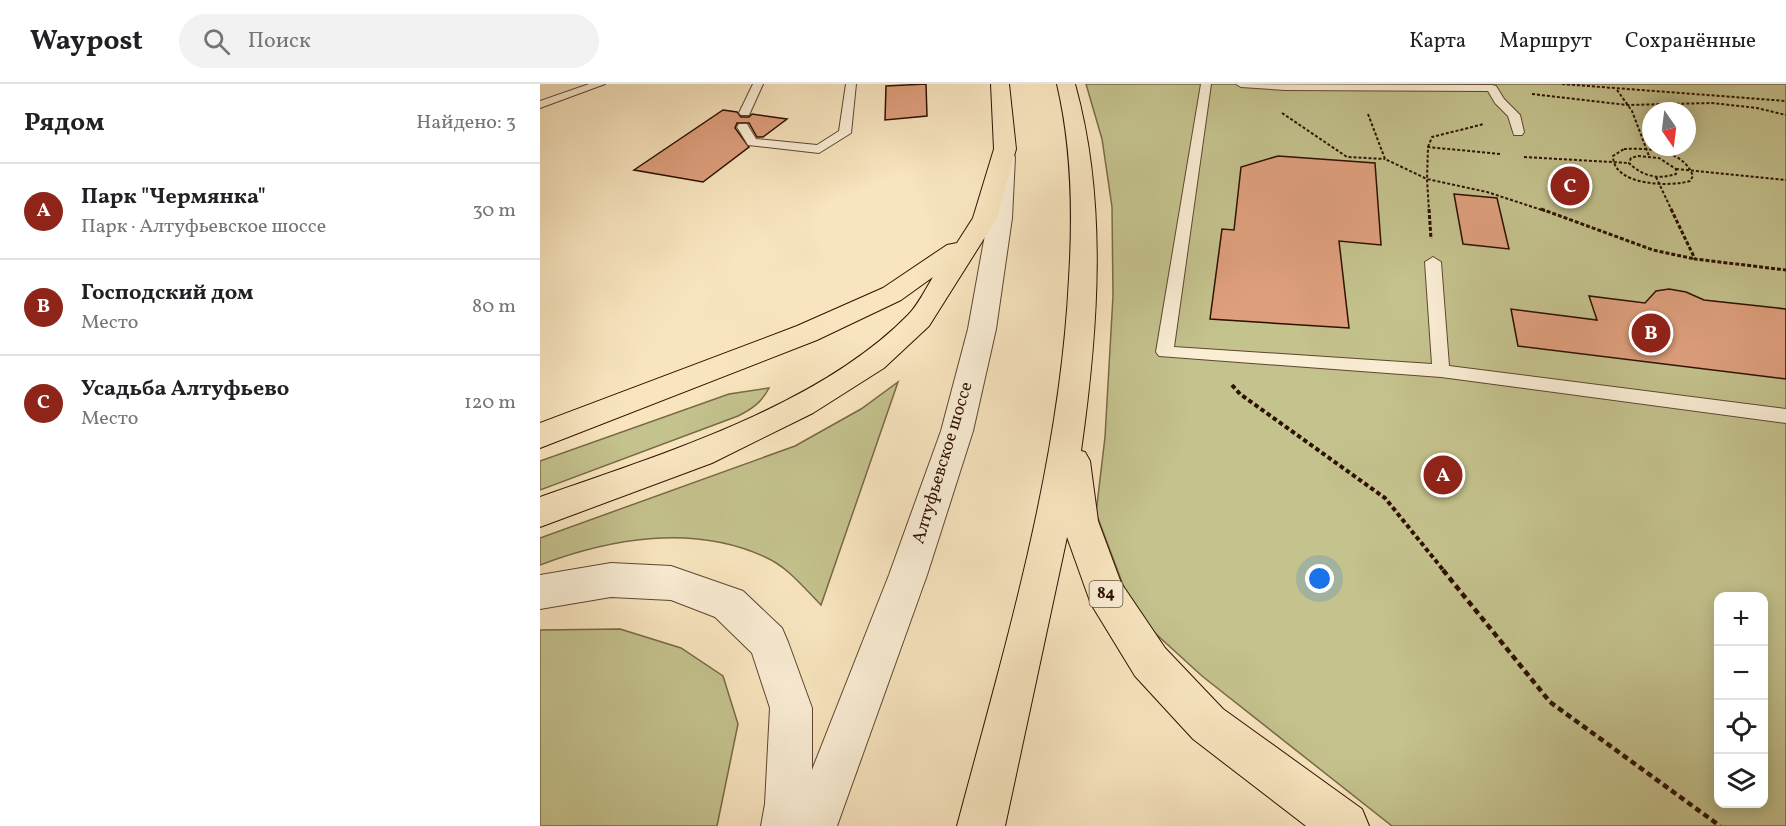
<!DOCTYPE html>
<html lang="ru">
<meta charset="utf-8">
<style>
:root{--surface:#fff;--page:#f2f2f2;--text:#202124;--muted:#757577;--line:#e0e0e0;--accent:#8f2418}
body{margin:0;font-family:Vollkorn,serif;background:var(--page);color:var(--text)}
.controls{position:absolute;right:18px;bottom:18px;display:grid;overflow:hidden;border-radius:12px;box-shadow:0 3px 15px #0003}
.controls button{width:54px;height:54px;display:grid;place-items:center;padding:0;border:0;border-bottom:2px solid var(--line);background:var(--surface);color:var(--text);font:30px sans-serif}
.compass{position:absolute;left:1102px;top:18px;width:54px;height:54px;border-radius:50%;background:var(--surface);box-shadow:0 3px 15px #0003;rotate:166deg}
.you{position:absolute;left:780px;top:495px;width:21px;height:21px;margin:-15px;border:4px solid #fff;border-radius:50%;background:#1a73e8;box-shadow:0 0 0 9px #1a73e833}
.badge{display:grid;place-items:center;width:39px;height:39px;border-radius:50%;background:var(--accent);color:#fff;font-size:20px;font-weight:700}
.pin{position:absolute;translate:-50% -50%;border:3px solid #fff;box-shadow:0 2px 6px #0006}
.list{margin:0;padding:0;list-style:none}
h2{display:flex;justify-content:space-between;align-items:center;height:78px;margin:0;padding:0 24px;font-size:26px}
h2 small{font-size:20px;font-weight:400;color:var(--muted)}
.list li{display:grid;grid-template-columns:39px 1fr auto;gap:18px;align-items:center;box-sizing:border-box;height:96px;padding:0 24px;border-top:2px solid var(--line)}
.list b{display:block;font-size:22px;white-space:nowrap}
.list p{margin:0;font-size:20px;white-space:nowrap;color:var(--muted)}
.list em{font-size:20px;font-style:normal;color:var(--muted)}
.icon{flex:none;width:33px;height:33px;fill:none;stroke:currentColor;stroke-width:2;stroke-linecap:round;stroke-linejoin:round}
.map{position:relative;flex:none;width:1246px;height:742px;overflow:hidden}
header{display:flex;align-items:center;gap:36px;box-sizing:border-box;height:84px;padding:0 30px;background:var(--surface);border-bottom:2px solid var(--line)}
header strong{font-size:28px}
nav{display:flex;gap:33px;margin-inline-start:auto;font-size:21px}
.search{width:420px;height:54px;background:var(--page);display:flex;align-items:center;gap:15px;box-sizing:border-box;padding:0 21px;border-radius:33px;color:var(--muted);font-size:22px}
main{display:flex}
aside{flex:1;background:var(--surface)}
.map>svg:first-child{display:block}
.green{fill:#c4c28d;stroke:#796946;stroke-width:1.5;fill-rule:evenodd}
.building{fill:#de9f7d;stroke:#2e1000;stroke-width:1.5}
.lines{fill:none;stroke-linecap:round;stroke-linejoin:round}
.service-casing{stroke:#604530;stroke-width:2}
.tertiary-casing{stroke:#604530;stroke-width:2}
.primary-casing{stroke:#2e1000;stroke-width:2}
.path-far3{stroke:#2e1000;stroke-width:2;stroke-dasharray:3 2;stroke-linecap:butt}
.path-far2{stroke:#2e1000;stroke-width:3;stroke-dasharray:4 2;stroke-linecap:butt}
.path-far1{stroke:#2e1000;stroke-width:4;stroke-dasharray:4.5 3;stroke-linecap:butt}
.path{stroke:#2e1000;stroke-width:4.5;stroke-dasharray:6 4;stroke-linecap:butt}
.service{fill:#faeed5;fill-rule:evenodd}
.tertiary{fill:#faeed5;fill-rule:evenodd}
.primary{fill:#f8e5bf;fill-rule:evenodd}
.labels{text-anchor:middle;dominant-baseline:central;stroke-width:4.5;stroke-linejoin:round;paint-order:stroke}
.shield{fill:#faeed5;stroke:#6b5340;stroke-width:1.5}
.shield-label{font-size:16px;font-weight:bold;fill:#2e1000}
.street-label{font-size:18px;fill:#2e1000;stroke:#faeed5}
</style>
<header>
<strong>Waypost</strong>
<div class="search"><svg class="icon" aria-label="search" viewBox="0 0 24 24"><circle cx="10" cy="10" r="6"/><path d="M15 15l6 6"/></svg>Поиск</div>
<nav><a>Карта</a><a>Маршрут</a><a>Сохранённые</a></nav>
</header>
<main>
<aside>
<h2>Рядом<small>Найдено: 3</small></h2>
<ul class="list">
<li><span class="badge">A</span><div><b>Парк &quot;Чермянка&quot;</b><p>Парк · Алтуфьевское шоссе</p></div><em>30 m</em></li>
<li><span class="badge">B</span><div><b>Господский дом</b><p>Место</p></div><em>80 m</em></li>
<li><span class="badge">C</span><div><b>Усадьба Алтуфьево</b><p>Место</p></div><em>120 m</em></li>
</ul>
</aside>
<div class="map">
<svg width="1246" height="742" viewBox="0 0 1246 742">
<rect width="100%" height="100%" fill="#f8e5bf"/>
<filter id="stains"><feTurbulence type="fractalNoise" baseFrequency=".00333" numOctaves="4"/><feColorMatrix values="0 0 0 0 .2 0 0 0 0 .09 0 0 0 0 .02 0 0 0 .5 -.17"/></filter>
<radialGradient id="worn" r=".72"><stop offset=".6" stop-color="#630" stop-opacity="0"/><stop offset="1" stop-color="#630" stop-opacity=".3"/></radialGradient>
<g class="green">
<path d="M546,0H1246V742H852L662,592L594,530L556,429L565,353L573,212L572,123L562,55ZM1111,27H1147V63H1111ZM1178,512H1224V720H1178Z"/>
<path d="M358,298L281,521C264,504 248,483 225,473C154,440 71,454 0,481V454L255,362L321,325Z"/>
<path d="M229,304C222,318 212,325 198,332L0,406V377L189,310Z"/>
<polygon points="80,545 141,564 183,592 198,640 177,742 0,742 0,546"/>
</g>
<g class="building">
<polygon points="386,0 387,32 345,36 346,2"/>
<polygon points="183,26 197,28 201,33 209,33 212,30 247,35 223,53 217,53 209,39 197,39 195,44 209,63 163,98 94,86"/>
<polygon points="738,72 835,79 841,161 799,157 809,244 670,235 682,145 694,146 701,83"/>
<polygon points="914,110 957,114 969,165 923,160"/>
<polygon points="1129,205 1146,208 1164,216 1246,225 1246,295 978,262 971,225 1057,236 1049,212 1105,219 1116,207"/>
</g>
<g class="lines">
<g class="service-casing">
<g id="service">
<polygon points="49,0 65,0 0,24 0,17"/>
<polygon points="213,0 223,0 209,31 201,31 199,29"/>
<polygon points="306,0 316,0 311,49 279,69 208,61 197,43 199,40 207,40 216,55 277,61 299,47"/>
<polygon points="661,0 671,0 634,263 892,280 885,178 893,173 901,178 909,282 1246,325 1246,339 901,293 619,272 616,268"/>
<polygon points="696,0 952,1 956,2 964,15 980,31 984,48 982,51 974,51 968,32 955,19 948,7 745,6 701,3"/>
</g>
</g>
<g class="tertiary-casing">
<polygon id="tertiary" points="464,67 472,68 475,73 472,134 456,245 433,347 387,491 297,742 221,742 225,720 230,624 212,569 175,533 131,516 71,513 0,525 0,491 71,479 131,482 203,507 242,544 248,558 272,624 272,686 349,491 401,347 428,245 448,134 453,73 456,68"/>
</g>
<g class="primary-casing">
<g id="primary">
<path d="M451,0H469L476,65L457,134L389,242L344,284L273,329L172,379L0,443V413C119,371 278,323 368,231C378,221 385,206 393,193L361,216L277,256L0,364V339L257,242L343,204L407,161L417,159L433,134L454,65Z"/>
<path d="M517,0H535C568,118 558,247 541,367L545,368L550,377L558,437L581,499L625,564L683,625L822,725L829,742H766L653,655L595,592L551,520L527,453L465,742H417C465,562 520,381 529,194C533,129 532,64 517,0Z"/>
</g>
</g>
<g class="path-far3">
<polyline points="1022,0 1246,17"/>
<polyline points="1077,6 1092,27 1109,72"/>
<polyline points="992,10 1087,21 1172,19 1217,24 1246,31"/>
<polyline points="742,29 807,73 845,75"/>
<polyline points="828,30 845,75 887,95 889,127"/>
<polyline points="888,63 892,53 944,40"/>
<path d="M1084,65C1109,64 1143,65 1153,92L1150,97C1130,103 1073,102 1073,72Z"/>
<polyline points="960,70 888,63 887,95 947,108 1005,127"/>
<path d="M1098,72L1119,74L1136,85V90C1118,96 1102,92 1089,79L1091,74Z"/>
<polyline points="984,73 1089,79"/>
<polyline points="1136,85 1246,96"/>
<polyline points="1116,93 1132,127"/>
</g>
<g class="path-far2">
<polyline points="889,125 891,155"/>
<polyline points="1001,125 1113,166 1155,175"/>
<polyline points="1131,125 1155,175 1246,186"/>
</g>
<polyline class="path-far1" points="692,301 700,310 845,414 904,487"/>
<polyline class="path" points="903,486 1010,618 1180,742"/>
<use href="#service" class="service"/>
<use href="#tertiary" class="tertiary"/>
<use href="#primary" class="primary"/>
</g>
<g class="labels">
<rect class="shield" x="549.5" y="497" width="33" height="26" rx="4.5"/>
<g class="shield-label">
<text x="566" y="510">84</text>
</g>
<g class="street-label">
<text transform="translate(403 379) rotate(-73)">Алтуфьевское шоссе</text>
</g>
</g>
<rect width="100%" height="100%" filter="url(#stains)"/>
<rect width="100%" height="100%" fill="url(#worn)"/>
</svg>
<div class="controls">
<button>+</button>
<button>−</button>
<button><svg class="icon" aria-label="locate" viewBox="0 0 24 24"><circle cx="12" cy="12" r="6"/><path d="M12 2v4M12 18v4M2 12h4M18 12h4"/></svg></button>
<button><svg class="icon" aria-label="layers" viewBox="0 0 24 24"><path d="M12 4l9 5-9 5-9-5zM3 14l9 5 9-5"/></svg></button>
</div>
<svg class="compass" viewBox="-18 -18 36 36"><path d="M0-13l5 13h-10z" fill="#e53935"/><path d="M0 13l5-13h-10z" fill="#757577"/></svg>
<div class="you"></div>
<div class="pin badge" style="left:903px;top:391px">A</div>
<div class="pin badge" style="left:1111px;top:249px">B</div>
<div class="pin badge" style="left:1030px;top:102px">C</div>
</div>
</main>
